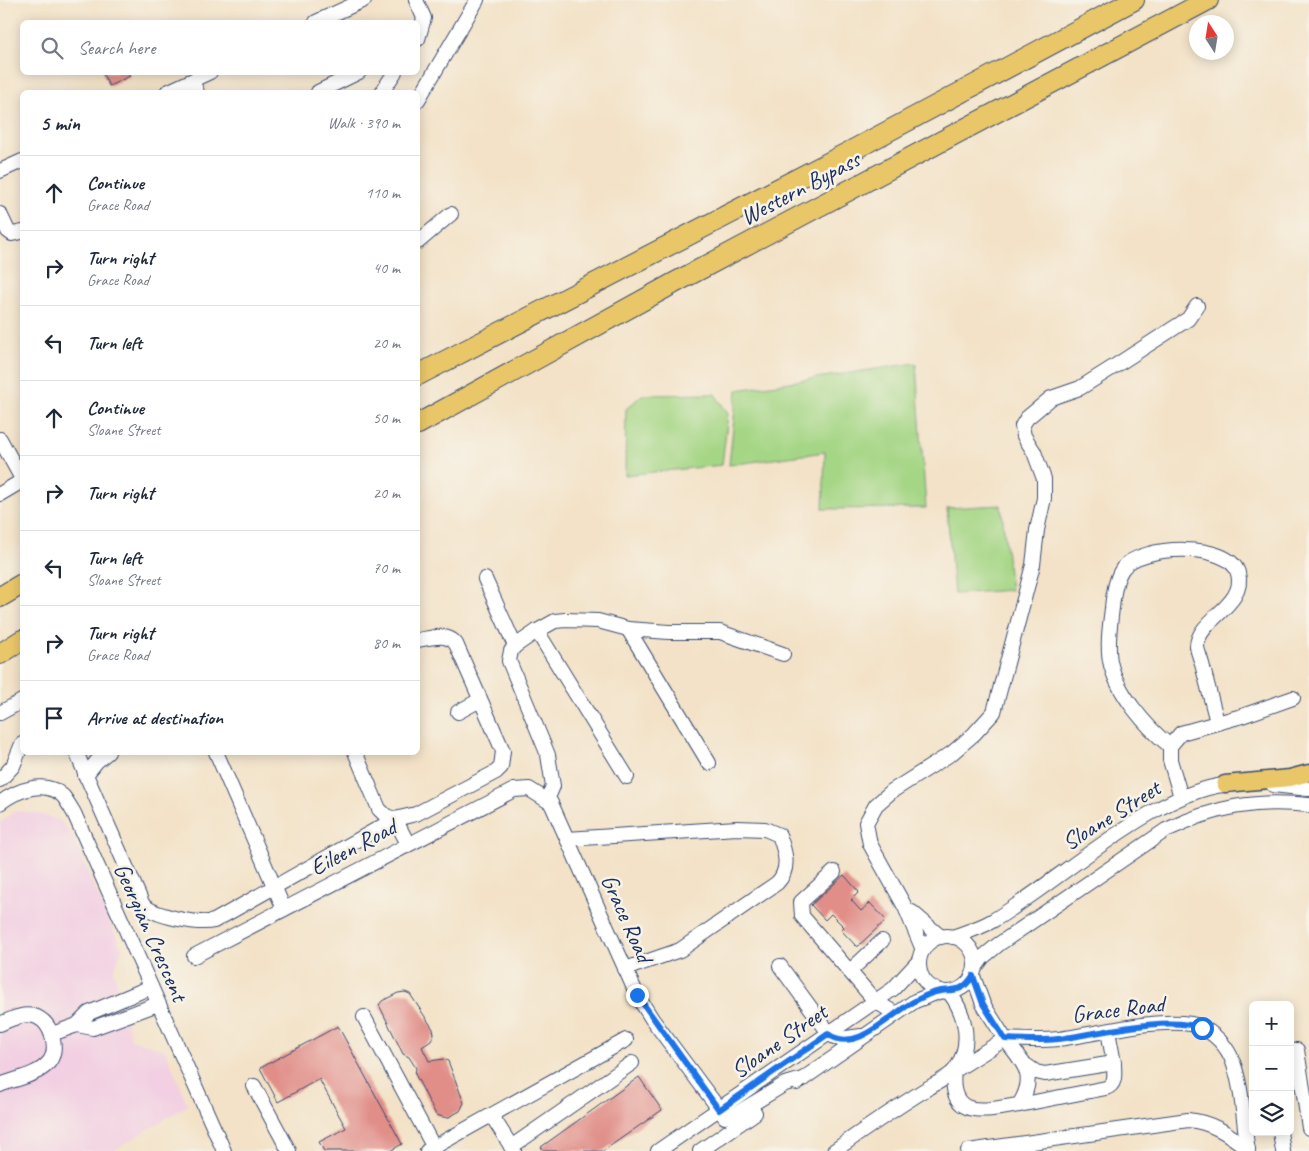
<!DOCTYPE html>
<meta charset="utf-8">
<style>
:root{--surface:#fff;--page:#f2f2f3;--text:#1f2937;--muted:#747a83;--line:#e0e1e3}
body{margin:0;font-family:Caveat,sans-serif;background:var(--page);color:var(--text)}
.controls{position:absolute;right:15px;bottom:15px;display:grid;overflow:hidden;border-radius:8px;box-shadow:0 2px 12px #0003}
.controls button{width:45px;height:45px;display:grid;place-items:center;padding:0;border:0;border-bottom:1px solid var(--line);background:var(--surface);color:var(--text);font:25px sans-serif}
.compass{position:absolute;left:1189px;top:15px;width:45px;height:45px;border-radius:50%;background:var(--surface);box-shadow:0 2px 12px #0003;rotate:348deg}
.stop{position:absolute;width:15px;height:15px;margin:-11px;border:4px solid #1a73e8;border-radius:50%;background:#fff}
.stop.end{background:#1a73e8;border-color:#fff;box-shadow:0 1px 5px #0008}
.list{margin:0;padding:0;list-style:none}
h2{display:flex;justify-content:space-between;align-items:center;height:65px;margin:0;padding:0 20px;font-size:21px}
h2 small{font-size:16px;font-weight:400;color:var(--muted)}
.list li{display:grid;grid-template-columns:32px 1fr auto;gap:15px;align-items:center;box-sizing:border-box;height:75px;padding:0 20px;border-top:1px solid var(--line)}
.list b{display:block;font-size:19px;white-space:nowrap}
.list p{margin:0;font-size:16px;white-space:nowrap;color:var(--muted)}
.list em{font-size:16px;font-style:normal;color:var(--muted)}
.icon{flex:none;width:28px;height:28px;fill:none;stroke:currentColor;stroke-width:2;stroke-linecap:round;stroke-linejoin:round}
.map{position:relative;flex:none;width:1309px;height:1151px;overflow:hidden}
.search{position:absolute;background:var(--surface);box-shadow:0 2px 12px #0003;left:20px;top:20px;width:400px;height:55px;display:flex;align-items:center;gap:12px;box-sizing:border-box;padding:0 18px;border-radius:8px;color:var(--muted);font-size:19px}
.panel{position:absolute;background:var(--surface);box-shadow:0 2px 12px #0003;left:20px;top:90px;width:400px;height:665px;border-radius:8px}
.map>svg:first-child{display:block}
.built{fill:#f2cfe2}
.green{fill:#a5d685;stroke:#608272}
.building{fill:#e18e89}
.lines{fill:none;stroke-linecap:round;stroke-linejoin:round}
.minor-casing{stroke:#3b4a6e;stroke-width:16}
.major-casing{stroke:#3b4a6e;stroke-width:19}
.highway-casing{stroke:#3b4a6e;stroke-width:22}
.minor{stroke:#fff;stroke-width:14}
.major{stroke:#e9c769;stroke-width:16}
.highway{stroke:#e9c769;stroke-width:20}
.route{stroke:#1a73e8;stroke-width:6}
.labels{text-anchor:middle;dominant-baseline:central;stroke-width:5;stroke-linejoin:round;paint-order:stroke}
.street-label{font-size:24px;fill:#1b2f5e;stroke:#f7f3e8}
</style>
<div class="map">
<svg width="1309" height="1151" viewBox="0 0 1309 1151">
<rect width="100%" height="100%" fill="#f7f3e8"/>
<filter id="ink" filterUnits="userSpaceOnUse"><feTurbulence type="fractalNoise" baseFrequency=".02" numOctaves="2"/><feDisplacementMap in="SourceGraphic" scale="10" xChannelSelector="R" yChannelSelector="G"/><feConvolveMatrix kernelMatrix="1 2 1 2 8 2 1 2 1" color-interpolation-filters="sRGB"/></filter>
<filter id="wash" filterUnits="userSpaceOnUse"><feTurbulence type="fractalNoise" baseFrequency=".0096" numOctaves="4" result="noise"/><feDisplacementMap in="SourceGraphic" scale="20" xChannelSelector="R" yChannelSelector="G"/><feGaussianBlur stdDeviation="1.12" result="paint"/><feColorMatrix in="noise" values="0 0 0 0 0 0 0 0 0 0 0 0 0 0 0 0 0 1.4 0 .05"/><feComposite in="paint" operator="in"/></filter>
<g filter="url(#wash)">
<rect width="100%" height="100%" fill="#f3e2c7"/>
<polygon class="built" points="15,811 37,813 60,820 72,836 122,950 114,970 131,1039 165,1050 188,1105 113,1151 0,1151 0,823"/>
<g class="green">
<polygon points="916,363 926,508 823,509 825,452 729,465 737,390"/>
<polygon points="715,394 728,414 722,465 625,475 626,409 642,395"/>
<polygon points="1001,505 1011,590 954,594 947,508"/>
</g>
<g id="blocks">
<g class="building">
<polygon points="102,72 128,72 130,76 109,86"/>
<polygon points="844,875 859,892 851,900 861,911 870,903 886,920 857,947 841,930 844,927 831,914 825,920 811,905"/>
<polygon points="405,992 410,994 433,1029 434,1034 431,1041 422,1047 429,1061 444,1059 448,1061 464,1103 460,1111 447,1118 436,1115 415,1074 416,1068 409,1057 403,1054 381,1009 379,1005 382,1001 398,993"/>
<polygon points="338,1026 402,1144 390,1151 324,1151 319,1142 346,1128 319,1079 278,1102 260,1068"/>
<polygon points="639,1077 662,1110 603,1151 544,1151 541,1147"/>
</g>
</g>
</g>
<g filter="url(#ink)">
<use href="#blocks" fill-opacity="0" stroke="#3b4a6e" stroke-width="1"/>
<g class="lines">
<g class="minor-casing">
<g id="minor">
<polyline points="416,0 424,18 418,39"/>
<polyline points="316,22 364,0"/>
<polyline points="192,81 197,92"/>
<polyline points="167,92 210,72"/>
<polyline points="318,92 359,72"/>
<polyline points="382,92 395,72"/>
<polyline points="418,100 477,0"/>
<polyline points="0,171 22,161"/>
<polyline points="0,214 8,231 12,234 22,232"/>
<polyline points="418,242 451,214"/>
<polyline points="0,439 22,479"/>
<polyline points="0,494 22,481"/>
<polyline points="485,579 515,646"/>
<polyline points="628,629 709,763"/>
<polyline points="537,631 627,777"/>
<polyline points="458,712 480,700"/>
<polyline points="0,713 22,701"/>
<path d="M1170,746C1146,727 1116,692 1110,661C1107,644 1110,625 1112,608C1113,597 1116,577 1123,568C1140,545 1229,541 1238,573C1247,605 1198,619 1197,646C1197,651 1201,659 1202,664C1207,683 1212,703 1217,722"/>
<path d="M76,752L143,905C155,916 198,925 214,921L395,819L416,814L496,772L501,767L503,751L456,644C447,632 431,638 418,640"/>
<polyline points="216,752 284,909"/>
<polyline points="355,752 379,809 386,816 395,819 408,844"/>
<polyline points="85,776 97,761 108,752"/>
<polyline points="0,780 13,766 22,744"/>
<polyline points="1273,785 1309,789"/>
<polyline points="1181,797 1170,760 1170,746 1181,733 1242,716 1293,698"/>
<polyline points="547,800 553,786 548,755 509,661 511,651 515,646 537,631 555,621 565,620 598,621 628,629 669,632 720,632 783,654"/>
<path d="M0,803C17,790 45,779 63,796C67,801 71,808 74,813L224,1151"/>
<path d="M567,839L737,828L765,829L779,835C785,851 791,869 777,883L680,950L625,969"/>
<polyline points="834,872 801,902 802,916 875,1001 896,1014"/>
<polyline points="912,912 941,937"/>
<circle cx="947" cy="964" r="28"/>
<path d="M953,937C966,932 980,928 992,921C1058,883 1161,784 1236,784"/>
<polyline points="923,950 905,907 870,844 866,823 876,805 892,791 952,753 974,734 994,712 1033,565 1037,530 1044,498 1044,479 1034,452 1024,436 1022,426 1027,418 1051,398 1080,388 1115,366 1188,319 1197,306"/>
<polyline points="194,956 514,790 529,789 551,803 637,995 652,1019 725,1117 734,1115 785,1084 803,1079"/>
<polyline points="780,966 829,1033"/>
<path d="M975,968L983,957L999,944L1166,830C1215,807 1255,799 1309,805"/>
<polyline points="850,971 882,941"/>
<path d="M973,976L983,1004L1005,1039C1022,1040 1040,1041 1058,1039C1098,1034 1152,1018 1191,1024C1208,1027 1224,1042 1231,1057C1243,1085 1243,1121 1248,1151"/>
<polyline points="364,1017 433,1146"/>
<path d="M0,1024C11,1019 25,1012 37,1017C52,1024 59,1049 49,1062C39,1075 15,1079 0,1085"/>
<polyline points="77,1025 93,1028 158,1004"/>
<polyline points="1108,1031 1114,1063"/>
<polyline points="52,1034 77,1025 89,1013 151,987"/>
<polyline points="828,1034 839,1039 861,1036"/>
<path d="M1005,1039C1023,1063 1038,1075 1019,1105C985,1110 948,1121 954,1071Z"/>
<polyline points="1297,1050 1309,1128"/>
<polyline points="797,1083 915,1001 941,991"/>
<polyline points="254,1086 289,1151"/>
<path d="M1019,1105L1106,1088C1117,1084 1114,1073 1114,1063L1045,1074L1036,1072L1023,1063"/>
<polyline points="492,1116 514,1151"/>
<polyline points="1280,1132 1283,1151"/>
<polyline points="511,1147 632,1063"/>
<polyline points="427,1151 626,1040"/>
<polyline points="658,1151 893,989 919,961"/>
<polyline points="700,1151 755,1113"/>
<path d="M834,1151C863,1130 893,1110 923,1091C933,1085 948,1078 955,1070C973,1045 966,1014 949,992"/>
<path d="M968,1151L1188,1120C1212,1122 1229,1134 1248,1149"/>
</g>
</g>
<g class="major-casing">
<polyline id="major" points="1225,784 1290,778 1309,773"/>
</g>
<g class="highway-casing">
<g id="highway">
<polyline points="418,375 851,151 1134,0"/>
<polyline points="418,424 676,282 1208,0"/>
<polyline points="0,597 22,584"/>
<polyline points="0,654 22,640"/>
</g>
</g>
<use href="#minor" class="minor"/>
<use href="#major" class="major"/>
<use href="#highway" class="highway"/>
</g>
</g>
<g class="lines" filter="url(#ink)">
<path class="route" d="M637,995L719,1110L828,1034C856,1055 891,1013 915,1001C922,997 933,992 941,991C957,989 962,992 973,976L983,1004L1005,1039C1023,1040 1041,1041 1058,1039C1098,1034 1165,1015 1202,1028"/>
</g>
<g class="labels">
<g class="street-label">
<text transform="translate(800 188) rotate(-28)">Western Bypass</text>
<text transform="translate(1111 815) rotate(-32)">Sloane Street</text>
<text transform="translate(353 847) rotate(-28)">Eileen Road</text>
<text transform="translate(627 918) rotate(66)">Grace Road</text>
<text transform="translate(151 932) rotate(66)">Georgian Crescent</text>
<text transform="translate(1118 1009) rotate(-7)">Grace Road</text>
<text transform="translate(779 1041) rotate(-35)">Sloane Street</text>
</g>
</g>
</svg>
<div class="controls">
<button>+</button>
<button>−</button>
<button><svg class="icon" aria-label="layers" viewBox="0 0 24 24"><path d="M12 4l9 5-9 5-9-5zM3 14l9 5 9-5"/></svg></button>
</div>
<svg class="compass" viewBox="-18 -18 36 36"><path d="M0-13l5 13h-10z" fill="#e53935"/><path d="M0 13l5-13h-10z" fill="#747a83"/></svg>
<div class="stop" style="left:1202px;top:1028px"></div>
<div class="stop end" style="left:637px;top:995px"></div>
<div class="search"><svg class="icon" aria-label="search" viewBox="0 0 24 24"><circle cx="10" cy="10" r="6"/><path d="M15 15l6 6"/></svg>Search here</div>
<section class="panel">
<h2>5 min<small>Walk · 390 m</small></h2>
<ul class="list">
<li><svg class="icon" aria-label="ahead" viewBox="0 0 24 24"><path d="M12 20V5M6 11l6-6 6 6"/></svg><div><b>Continue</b><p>Grace Road</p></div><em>110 m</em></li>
<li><svg class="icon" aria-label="right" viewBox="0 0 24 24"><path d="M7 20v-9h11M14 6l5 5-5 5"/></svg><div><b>Turn right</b><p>Grace Road</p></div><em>40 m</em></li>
<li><svg class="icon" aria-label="left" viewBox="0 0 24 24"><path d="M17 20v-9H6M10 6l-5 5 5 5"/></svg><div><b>Turn left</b></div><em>20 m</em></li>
<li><svg class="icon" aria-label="ahead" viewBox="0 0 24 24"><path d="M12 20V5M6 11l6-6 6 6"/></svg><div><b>Continue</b><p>Sloane Street</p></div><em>50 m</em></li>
<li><svg class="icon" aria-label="right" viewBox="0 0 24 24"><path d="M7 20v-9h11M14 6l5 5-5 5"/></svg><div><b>Turn right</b></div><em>20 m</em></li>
<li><svg class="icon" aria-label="left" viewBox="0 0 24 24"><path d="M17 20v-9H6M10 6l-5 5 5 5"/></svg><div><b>Turn left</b><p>Sloane Street</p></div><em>70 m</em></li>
<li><svg class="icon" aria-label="right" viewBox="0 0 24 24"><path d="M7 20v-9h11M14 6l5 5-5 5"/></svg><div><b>Turn right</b><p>Grace Road</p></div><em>80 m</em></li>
<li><svg class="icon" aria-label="arrive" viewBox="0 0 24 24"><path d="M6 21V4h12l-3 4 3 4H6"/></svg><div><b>Arrive at destination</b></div></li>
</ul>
</section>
</div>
